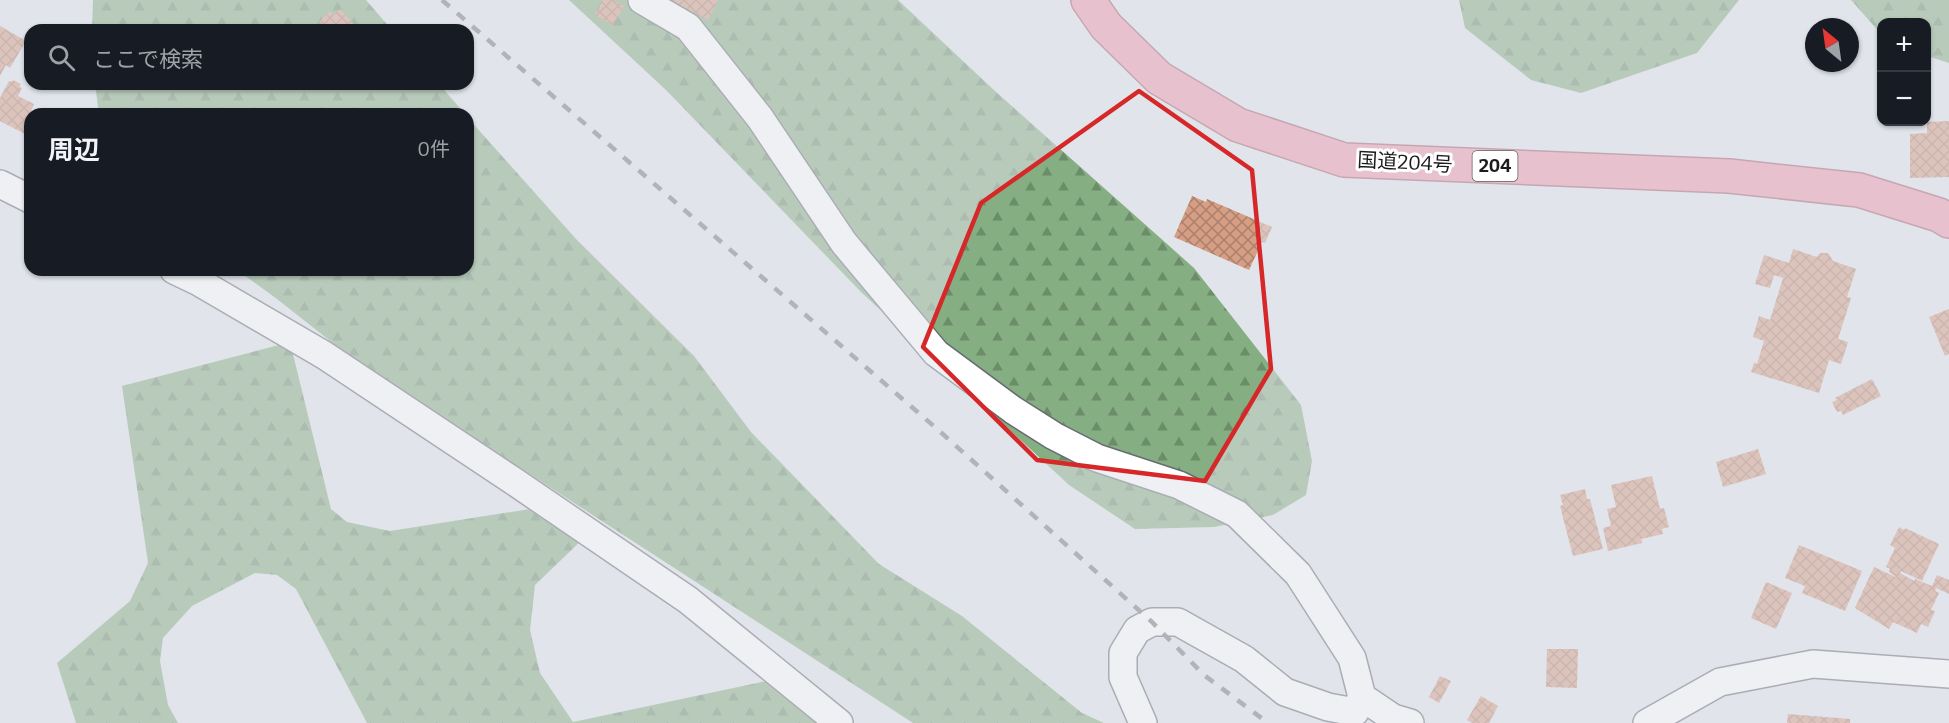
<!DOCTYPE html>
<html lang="ja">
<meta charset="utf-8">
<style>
:root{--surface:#171b24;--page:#242831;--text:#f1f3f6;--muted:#9ea1a6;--line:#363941}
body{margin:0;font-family:Bitter,"Noto Sans JP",serif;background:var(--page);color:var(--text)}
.controls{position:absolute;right:18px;top:18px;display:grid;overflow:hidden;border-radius:12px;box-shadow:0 2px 4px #0004}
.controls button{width:54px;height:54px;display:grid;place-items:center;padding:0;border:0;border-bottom:2px solid var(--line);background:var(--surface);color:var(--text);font:30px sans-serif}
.compass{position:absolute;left:1805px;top:18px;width:54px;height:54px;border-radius:50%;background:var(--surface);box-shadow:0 2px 4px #0004;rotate:331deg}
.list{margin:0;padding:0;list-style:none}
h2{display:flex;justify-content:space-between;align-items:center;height:78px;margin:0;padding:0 24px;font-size:26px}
h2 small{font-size:20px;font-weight:400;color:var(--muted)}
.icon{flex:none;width:33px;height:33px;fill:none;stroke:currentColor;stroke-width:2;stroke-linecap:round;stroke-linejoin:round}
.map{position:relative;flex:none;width:1949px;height:723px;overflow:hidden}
.search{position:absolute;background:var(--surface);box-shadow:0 2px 4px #0004;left:24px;top:24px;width:450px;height:66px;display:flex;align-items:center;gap:15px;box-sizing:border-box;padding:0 21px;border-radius:18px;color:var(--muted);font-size:22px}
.panel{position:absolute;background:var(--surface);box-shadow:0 2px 4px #0004;left:24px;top:108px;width:450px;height:168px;border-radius:18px}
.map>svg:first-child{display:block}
.forest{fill:url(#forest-firs)}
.building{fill:url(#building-cross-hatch)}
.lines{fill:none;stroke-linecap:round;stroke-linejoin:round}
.minor-casing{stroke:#686b71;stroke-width:30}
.trunk-casing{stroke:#a25e6e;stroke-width:36}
.minor{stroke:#fff;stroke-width:27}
.trunk{stroke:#ee9aac;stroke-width:33}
.rail{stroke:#78797e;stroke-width:4.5;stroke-dasharray:10 10;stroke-linecap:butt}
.marked{fill:none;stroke:#d62828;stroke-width:4.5;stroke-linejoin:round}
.labels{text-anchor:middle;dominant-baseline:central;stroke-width:6;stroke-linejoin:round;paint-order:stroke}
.shield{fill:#fff;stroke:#606062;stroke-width:1.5}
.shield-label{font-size:18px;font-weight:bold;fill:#1c1c1f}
.street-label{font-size:20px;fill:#1c1c1f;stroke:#fff}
</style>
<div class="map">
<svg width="1949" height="723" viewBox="0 0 1949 723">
<defs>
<pattern id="forest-firs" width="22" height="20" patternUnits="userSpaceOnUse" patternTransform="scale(1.5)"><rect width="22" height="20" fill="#85ae82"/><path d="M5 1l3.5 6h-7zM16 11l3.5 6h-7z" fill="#6c8d6a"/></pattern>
<pattern id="building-cross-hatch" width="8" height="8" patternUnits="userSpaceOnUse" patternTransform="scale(1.5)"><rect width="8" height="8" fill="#d69e84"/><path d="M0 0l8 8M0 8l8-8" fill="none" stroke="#ad806b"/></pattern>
</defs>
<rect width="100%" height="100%" fill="#e1e4eb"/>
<g class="forest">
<polygon points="93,0 366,0 392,30 92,30"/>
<polygon points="569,0 898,0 996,92 1194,268 1301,405 1312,461 1306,495 1273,515 1214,527 1135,529 1069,485 862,293 666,90"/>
<polygon points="1459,0 1739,0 1697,53 1581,93 1531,80 1465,28"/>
<polygon points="1851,0 1949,0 1949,63 1927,56 1926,22 1882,22 1881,34"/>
<polygon points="95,84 439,84 465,114 99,114"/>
<polygon points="468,118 577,240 694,356 751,432 879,564 962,616 1082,713 1104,723 913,723 477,440 405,400 277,299 237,270 468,270"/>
<polygon points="290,342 331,509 347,522 390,531 568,503 585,537 535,585 530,630 540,673 573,722 795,675 854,723 367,723 296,589 277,575 255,573 192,606 163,638 160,661 168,705 178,723 76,723 57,663 130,601 148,563 122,386"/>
</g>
<g class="building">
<polygon points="603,0 613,0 624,6 613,25 595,15"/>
<polygon points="670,0 718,0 708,20"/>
<polygon points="340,9 359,30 319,30 323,26 319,22 330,11 333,15"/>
<polygon points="0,26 26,41 10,68 6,65 0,76"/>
<polygon points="13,80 21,84 19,87 22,88 18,96 34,104 29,116 30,125 25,134 0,121 0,98 9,81 11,82"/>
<polygon points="1949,121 1949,177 1910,178 1910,134 1927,133 1927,122"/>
<polygon points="1192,196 1206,202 1207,199 1272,227 1265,243 1262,242 1249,270 1174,237"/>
<polygon points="1793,249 1817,257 1820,253 1828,253 1833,261 1856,269 1847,297 1851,298 1838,339 1848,342 1841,364 1829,360 1819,393 1751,372 1754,363 1757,364 1764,341 1753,337 1759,316 1770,320 1783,278 1774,275 1770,288 1755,284 1764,255 1789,263"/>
<polygon points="1949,309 1949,354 1945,356 1929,317"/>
<polygon points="1872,379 1881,396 1843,415 1841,411 1837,412 1832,402 1837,400 1835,398"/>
<polygon points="1758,449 1766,474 1723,487 1716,462"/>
<polygon points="1652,476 1660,509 1664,508 1669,527 1662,529 1663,534 1641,539 1642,543 1608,551 1603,528 1611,526 1607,509 1616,507 1611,485"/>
<polygon points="1585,489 1587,499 1590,499 1603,549 1573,556 1560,506 1563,505 1560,495"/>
<polygon points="1899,527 1904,530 1905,528 1939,544 1922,581 1901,571 1900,573 1914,581 1915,579 1932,586 1937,575 1949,580 1949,594 1936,588 1935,591 1939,593 1931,610 1935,611 1928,627 1921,624 1917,633 1893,622 1889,629 1855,608 1874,567 1898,578 1889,572 1890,569 1886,567 1895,548 1890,545"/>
<polygon points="1799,545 1862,571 1845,611 1802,593 1805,586 1785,578"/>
<polygon points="1766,582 1792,593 1776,629 1751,618"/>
<polygon points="1547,649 1578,649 1577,688 1546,687"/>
<polygon points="1440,676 1451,681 1439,703 1429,697"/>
<polygon points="1481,696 1498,706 1489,723 1472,723 1467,720"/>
<polygon points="1788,714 1850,719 1850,723 1787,723"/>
</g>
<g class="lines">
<g class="minor-casing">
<g id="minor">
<polyline points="642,0 688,27 760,118 844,243 936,353 1013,410 1054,436 1097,458 1179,485 1237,514 1298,574 1352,658 1362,697 1393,718 1410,723"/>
<polyline points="0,184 30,199"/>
<polyline points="174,270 199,282 324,355 512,480 688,600 839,723"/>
<polyline points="1143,723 1123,677 1123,653 1137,630 1152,622 1178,622 1244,659 1285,692 1328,707 1355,712 1362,697"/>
<polyline points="1647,723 1720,682 1813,664 1949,674"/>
</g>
</g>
<g class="trunk-casing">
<polyline id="trunk" points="1088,0 1106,26 1159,78 1238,125 1344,160 1729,176 1859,190 1939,215 1949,221"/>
</g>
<use href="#minor" class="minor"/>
<use href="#trunk" class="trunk"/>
<polyline class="rail" points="442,0 936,428 1152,622 1204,675 1268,723"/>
</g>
<path d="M0 0H1949V723H0ZM1139,91L1252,170L1271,369L1205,481L1037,460L923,347L981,203Z" fill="#e1e4eb" fill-opacity=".55" fill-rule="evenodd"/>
<path class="marked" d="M1139,91L1252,170L1271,369L1205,481L1037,460L923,347L981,203Z"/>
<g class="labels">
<rect class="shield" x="1472.5" y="151" width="45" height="30" rx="4.5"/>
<g class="shield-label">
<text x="1495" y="166">204</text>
</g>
<g class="street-label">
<text transform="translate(1405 162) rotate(3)">国道204号</text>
</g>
</g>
</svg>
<div class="controls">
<button>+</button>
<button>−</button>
</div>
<svg class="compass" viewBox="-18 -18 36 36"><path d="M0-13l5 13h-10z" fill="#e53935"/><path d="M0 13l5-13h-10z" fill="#9ea1a6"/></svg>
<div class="search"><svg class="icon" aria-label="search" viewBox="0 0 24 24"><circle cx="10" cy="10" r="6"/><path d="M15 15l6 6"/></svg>ここで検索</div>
<section class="panel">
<h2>周辺<small>0件</small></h2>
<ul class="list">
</ul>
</section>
</div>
